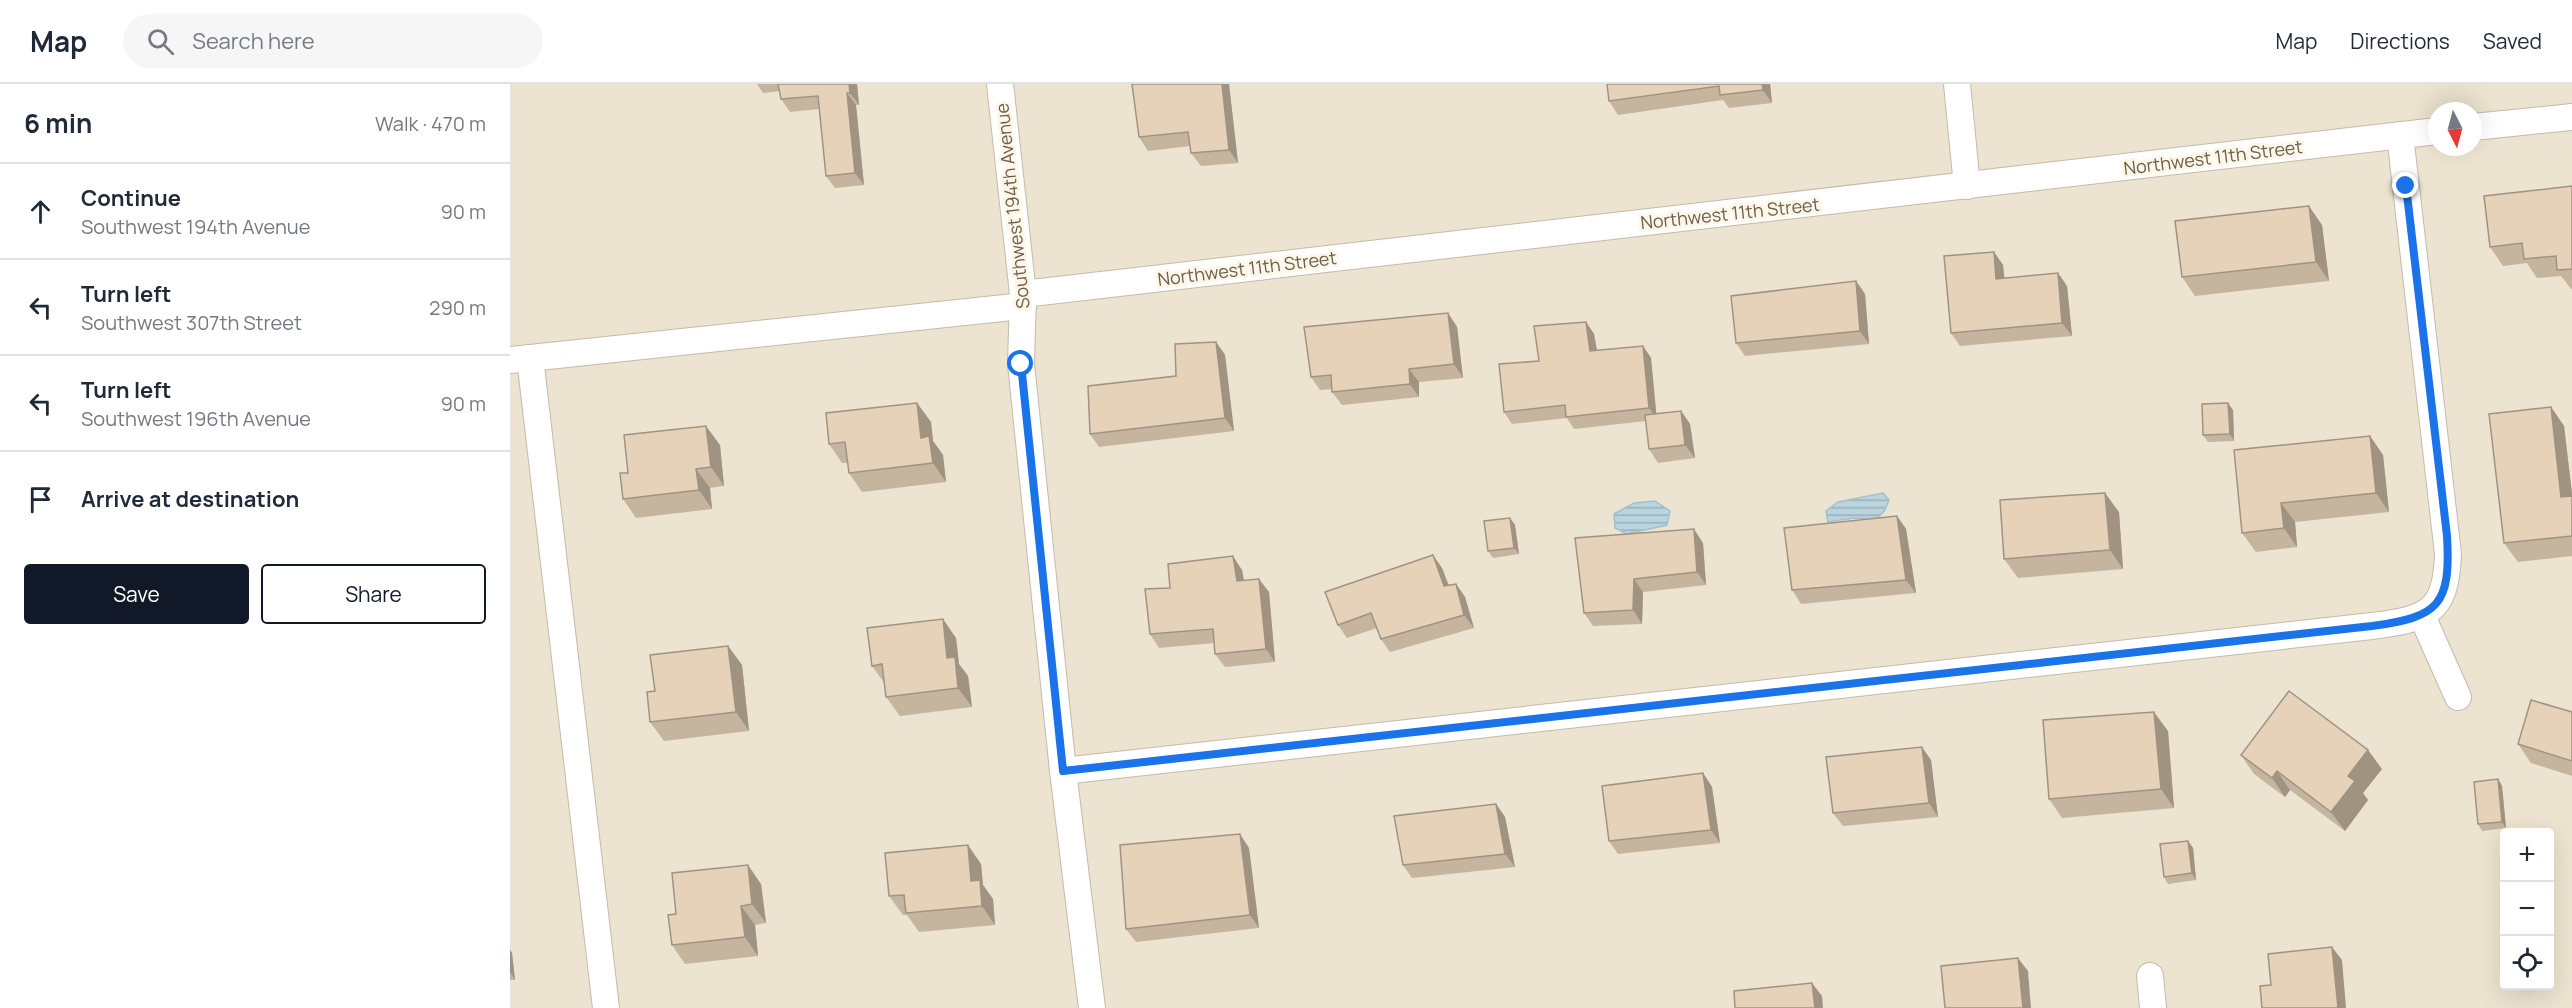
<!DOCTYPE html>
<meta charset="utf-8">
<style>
:root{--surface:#fff;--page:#f6f6f7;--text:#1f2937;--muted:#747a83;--line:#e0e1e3;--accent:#111827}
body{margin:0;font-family:Manrope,sans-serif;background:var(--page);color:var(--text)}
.controls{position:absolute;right:18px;bottom:18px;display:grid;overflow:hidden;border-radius:6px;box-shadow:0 6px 24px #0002}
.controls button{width:54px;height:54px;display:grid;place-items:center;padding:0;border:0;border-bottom:2px solid var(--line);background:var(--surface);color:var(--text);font:30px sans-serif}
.compass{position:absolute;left:1918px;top:18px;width:54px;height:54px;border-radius:50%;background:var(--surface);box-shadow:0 6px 24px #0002;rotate:174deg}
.stop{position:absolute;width:18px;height:18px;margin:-14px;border:4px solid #1a73e8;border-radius:50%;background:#fff}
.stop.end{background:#1a73e8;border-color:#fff;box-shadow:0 2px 6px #0008}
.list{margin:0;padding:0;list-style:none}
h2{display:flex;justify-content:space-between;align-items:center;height:78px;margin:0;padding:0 24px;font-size:26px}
h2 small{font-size:20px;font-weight:400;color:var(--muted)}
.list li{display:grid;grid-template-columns:39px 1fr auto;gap:18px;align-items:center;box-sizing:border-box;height:96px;padding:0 24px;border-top:2px solid var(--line)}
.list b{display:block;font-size:22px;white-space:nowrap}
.list p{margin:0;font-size:20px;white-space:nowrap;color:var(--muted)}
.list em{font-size:20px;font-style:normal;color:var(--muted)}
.actions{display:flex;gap:12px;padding:18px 24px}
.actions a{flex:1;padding:14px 0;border:2px solid var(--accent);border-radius:6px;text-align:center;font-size:21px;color:var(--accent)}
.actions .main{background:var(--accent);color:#fff}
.icon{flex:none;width:33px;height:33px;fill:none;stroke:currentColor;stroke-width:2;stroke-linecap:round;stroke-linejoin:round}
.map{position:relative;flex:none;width:2062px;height:924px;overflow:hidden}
header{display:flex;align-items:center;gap:36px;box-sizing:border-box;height:84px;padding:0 30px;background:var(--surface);border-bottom:2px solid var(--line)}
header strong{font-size:28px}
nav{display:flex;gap:33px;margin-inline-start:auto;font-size:21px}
.search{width:420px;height:54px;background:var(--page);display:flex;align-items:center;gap:15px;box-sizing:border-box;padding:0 21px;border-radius:33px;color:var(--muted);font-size:22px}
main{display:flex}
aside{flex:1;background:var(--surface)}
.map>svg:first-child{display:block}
.residential{fill:#ece3d0;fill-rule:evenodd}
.water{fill:url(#water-rules);stroke:#a2c1cf;stroke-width:1.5}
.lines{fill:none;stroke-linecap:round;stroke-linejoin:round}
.minor-casing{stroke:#c5baa9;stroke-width:28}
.minor{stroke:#fff;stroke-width:26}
.wall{fill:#c5b59f}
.shaded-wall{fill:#a09382}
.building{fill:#e5d2b9;stroke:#a09382;stroke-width:1.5}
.route{stroke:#1a73e8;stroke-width:8}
.labels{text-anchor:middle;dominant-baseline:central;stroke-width:6;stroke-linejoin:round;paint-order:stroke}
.street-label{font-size:18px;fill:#6d5d4c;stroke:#fcf7e8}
</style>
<header>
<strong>Map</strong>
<div class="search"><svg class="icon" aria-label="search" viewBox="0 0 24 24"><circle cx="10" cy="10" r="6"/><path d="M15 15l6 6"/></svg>Search here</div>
<nav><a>Map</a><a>Directions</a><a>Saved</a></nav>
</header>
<main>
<aside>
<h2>6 min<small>Walk · 470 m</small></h2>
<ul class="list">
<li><svg class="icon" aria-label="ahead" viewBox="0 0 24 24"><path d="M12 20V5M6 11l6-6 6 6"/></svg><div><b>Continue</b><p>Southwest 194th Avenue</p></div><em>90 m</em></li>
<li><svg class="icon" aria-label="left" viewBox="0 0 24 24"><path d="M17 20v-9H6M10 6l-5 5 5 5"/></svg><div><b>Turn left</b><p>Southwest 307th Street</p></div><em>290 m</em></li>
<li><svg class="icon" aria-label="left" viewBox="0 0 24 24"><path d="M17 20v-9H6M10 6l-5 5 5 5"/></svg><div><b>Turn left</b><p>Southwest 196th Avenue</p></div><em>90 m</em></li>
<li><svg class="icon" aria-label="arrive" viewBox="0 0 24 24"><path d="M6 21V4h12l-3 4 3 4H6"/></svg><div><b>Arrive at destination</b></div></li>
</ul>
<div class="actions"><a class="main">Save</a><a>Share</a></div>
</aside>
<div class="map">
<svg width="2062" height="924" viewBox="0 0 2062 924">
<defs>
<pattern id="water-rules" width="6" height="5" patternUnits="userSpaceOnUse" patternTransform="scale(1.5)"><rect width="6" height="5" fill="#bad4df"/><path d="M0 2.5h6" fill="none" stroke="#9bafb7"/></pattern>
</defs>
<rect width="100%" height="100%" fill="#f8f3e2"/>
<path class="residential" d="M0,0H2062V924H0ZM1927,27H1963V63H1927ZM1994,748H2040V902H1994Z"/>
<g class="water">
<polygon points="1373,409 1379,416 1375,426 1367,435 1344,434 1318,438 1316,427 1328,418"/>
<polygon points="1145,417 1160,427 1157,441 1117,450 1105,444 1104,430 1124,419"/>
</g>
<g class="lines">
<g class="minor-casing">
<g id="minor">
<polyline points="490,0 513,210 511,280 553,687 582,924"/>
<polyline points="1447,0 1457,102"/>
<polyline points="1963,43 2062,33"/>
<polyline points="513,210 1927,47"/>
<polyline points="20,274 96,924"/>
<polyline points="0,276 513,222"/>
<polyline points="1912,532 1948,613"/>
<path d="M553,687L1862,542C1916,535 1936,530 1938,470L1890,51"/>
<polyline points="1640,892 1643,924"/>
</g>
</g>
<use href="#minor" class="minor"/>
</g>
<g class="wall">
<polygon points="247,0 347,0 349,21 346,21 354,101 325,104 316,92 309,25 280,28 271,15 270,7 253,9"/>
<polygon points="622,0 719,0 728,79 691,82 681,69 680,62 638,67 629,53"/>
<polygon points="1097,0 1260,0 1262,19 1219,24 1213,16 1108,31 1099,17"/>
<polygon points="2062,102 2062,205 2061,205 2051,192 2027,194 2017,179 1993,182 1980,163"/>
<polygon points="1812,141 1819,197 1685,212 1672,193"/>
<polygon points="1484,168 1493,181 1494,194 1548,189 1557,202 1562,252 1450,262 1441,249"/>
<polygon points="1346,197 1355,210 1359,260 1235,272 1226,259"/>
<polygon points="938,229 947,243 953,294 909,298 909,313 832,321 822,308 822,305 810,306 801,293"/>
<polygon points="1076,238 1084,250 1087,266 1133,262 1141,274 1146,330 1171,327 1180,340 1185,374 1148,379 1139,365 1136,337 1064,345 1057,334 1002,340 994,328 1029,277"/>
<polygon points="706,258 715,271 724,347 589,363 580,350 666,292"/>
<polygon points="407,319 421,338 423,357 433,371 436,398 352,408 339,389 338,379 332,379 319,360"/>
<polygon points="2041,323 2054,342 2062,410 2062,472 2008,478 1994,459"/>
<polygon points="1723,326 1724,357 1698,358 1693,351"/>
<polygon points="1860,352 1873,371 1879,428 1785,438 1787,463 1746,468 1732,449"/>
<polygon points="210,361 214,402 200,404 202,425 126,434 113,415 118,389"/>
<polygon points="1609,428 1613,485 1508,494 1494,475"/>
<polygon points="1387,432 1396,445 1406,509 1291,520 1282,506"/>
<polygon points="1000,434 1005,441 1009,470 983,474 978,467"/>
<polygon points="1065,454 1193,459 1196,501 1133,508 1132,540 1083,542 1074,529"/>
<polygon points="932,484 938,501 946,500 955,513 964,544 880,568 871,555 867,544 837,554 828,541"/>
<polygon points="732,486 734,496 759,508 765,578 715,583 705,570 704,559 649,564 640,550 660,504"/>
<polygon points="446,554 449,580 458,592 462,623 390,632 376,613 375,600 362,582"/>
<polygon points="218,562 232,581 239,647 154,657 140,638 145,607"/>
<polygon points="2062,628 2062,692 2021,679 2008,660"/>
<polygon points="1658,647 1664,724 1552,734 1539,715"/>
<polygon points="1731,671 1872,685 1853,709 1858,716 1835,747 1780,706 1775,713 1744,690"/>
<polygon points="1421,676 1428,733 1333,742 1323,729"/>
<polygon points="1193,689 1202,703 1210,759 1108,770 1099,757"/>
<polygon points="1988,695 1992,702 1996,744 1972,747 1968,740"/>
<polygon points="986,720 995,733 1005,783 902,794 893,781"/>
<polygon points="1678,757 1683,764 1686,796 1658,800 1654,793"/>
<polygon points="739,764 749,844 626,858 616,845"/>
<polygon points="471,780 473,801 483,815 485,841 409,848 397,831 393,831 379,812"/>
<polygon points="251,800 256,839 245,841 248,872 175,880 162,861 166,830"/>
<polygon points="0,866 2,869 5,896 0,896"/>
</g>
<g class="shaded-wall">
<polygon points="339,0 347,0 349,21 340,9"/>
<polygon points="712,0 719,0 728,79 719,66"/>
<polygon points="1252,0 1260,0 1262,19 1253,6"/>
<polygon points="337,9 346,21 354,101 345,89"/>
<polygon points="1799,122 1812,141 1819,197 1806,178"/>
<polygon points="1484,168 1493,181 1496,208 1486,195"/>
<polygon points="1548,189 1557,202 1562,252 1552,239"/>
<polygon points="1346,197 1355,210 1359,260 1350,247"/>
<polygon points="938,229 947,243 953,294 944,280"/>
<polygon points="1076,238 1084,250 1089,279 1080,267"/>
<polygon points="706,258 715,271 724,347 715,334"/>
<polygon points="1133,262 1141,274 1147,336 1139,324"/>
<polygon points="899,285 909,298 909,313 900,300"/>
<polygon points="407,319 421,338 423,357 433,371 436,398 423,379 411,354"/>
<polygon points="1718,319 1723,326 1724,357 1720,350"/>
<polygon points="2041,323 2054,342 2062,410 2062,429 2051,413"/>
<polygon points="1171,327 1180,340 1185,374 1175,361"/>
<polygon points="196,342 210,361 214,402 201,383"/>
<polygon points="1860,352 1873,371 1879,428 1866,409"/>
<polygon points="186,385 200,404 202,425 189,406"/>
<polygon points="1595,409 1609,428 1613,485 1600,466"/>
<polygon points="1771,419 1785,438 1787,463 1774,444"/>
<polygon points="1387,432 1396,445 1406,509 1396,496"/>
<polygon points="1000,434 1005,441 1009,470 1004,464"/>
<polygon points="1184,445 1193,459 1196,501 1187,488"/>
<polygon points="923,471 932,484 944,515 934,502"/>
<polygon points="723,472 732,486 736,510 727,497"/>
<polygon points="749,495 759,508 765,578 756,565"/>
<polygon points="1124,495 1133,508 1132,540 1123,526"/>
<polygon points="946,500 955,513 964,544 954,531"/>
<polygon points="433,535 446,554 449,580 458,592 462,623 448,604 437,574"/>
<polygon points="218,562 232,581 239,647 226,628"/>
<polygon points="1644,628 1658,647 1664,724 1651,705"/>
<polygon points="1412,663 1421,676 1428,733 1419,719"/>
<polygon points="1858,666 1872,685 1853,709 1858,716 1835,747 1821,728 1838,692"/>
<polygon points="1767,687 1780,706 1775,713 1762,694"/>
<polygon points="1193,689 1202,703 1210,759 1201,746"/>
<polygon points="1988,695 1992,702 1996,744 1992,738"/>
<polygon points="986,720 995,733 1005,783 995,770"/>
<polygon points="730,750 739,764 749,844 740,831"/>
<polygon points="1678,757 1683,764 1686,796 1682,789"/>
<polygon points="458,761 471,780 473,801 483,815 485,841 472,822 461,797"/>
<polygon points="238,781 251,800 256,839 242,820"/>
<polygon points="231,822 245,841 248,872 235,853"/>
<polygon points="1822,863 1832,876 1836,924 1828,924"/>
<polygon points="0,866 2,869 5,896 0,888"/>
<polygon points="1508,874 1518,887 1521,924 1513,924"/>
<polygon points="1302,899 1312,912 1313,924 1305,924"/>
</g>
<g class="building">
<polygon points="268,0 339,0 340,9 337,9 345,89 316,92 308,12 271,15"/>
<polygon points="622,0 712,0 719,66 681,69 678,48 629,53"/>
<polygon points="1097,0 1252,0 1253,6 1210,11 1209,2 1099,17"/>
<polygon points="2062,102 2062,185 2047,186 2046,172 2014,175 2012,159 1980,163 1974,112"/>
<polygon points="1799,122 1806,178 1672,193 1665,137"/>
<polygon points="1484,168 1486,195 1548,189 1552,239 1441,249 1434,172"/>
<polygon points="1346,197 1350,247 1226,259 1221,212"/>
<polygon points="938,229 944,280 899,285 900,300 822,308 821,291 801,293 794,243"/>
<polygon points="1076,238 1080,267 1133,262 1139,324 1056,333 1055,321 994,328 989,280 1029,277 1024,242"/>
<polygon points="706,258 715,334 580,350 578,302 666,292 665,260"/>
<polygon points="407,319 411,354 419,352 423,379 339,389 335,358 319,360 316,329"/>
<polygon points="1718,319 1720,350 1693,351 1692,320"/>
<polygon points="2041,323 2051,413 2062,412 2062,452 1994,459 1979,330"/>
<polygon points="1171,327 1175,361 1139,365 1135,331"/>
<polygon points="196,342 201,383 186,385 189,406 113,415 110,389 118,389 114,351"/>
<polygon points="1860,352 1866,409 1771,419 1774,444 1732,449 1724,366"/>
<polygon points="1595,409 1600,466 1494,475 1490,416"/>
<polygon points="1387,432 1396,496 1282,506 1274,444"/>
<polygon points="1000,434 1004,464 978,467 974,437"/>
<polygon points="1184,445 1187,488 1124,495 1123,526 1074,529 1065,454"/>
<polygon points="923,471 934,502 946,500 954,531 871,555 861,529 828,541 815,508"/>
<polygon points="723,472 727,497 749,495 756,565 705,570 703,545 640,550 635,505 660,504 658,480"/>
<polygon points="433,535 437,574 445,573 448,604 376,613 372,580 362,582 357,544"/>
<polygon points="218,562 226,628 140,638 137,608 145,607 140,571"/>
<polygon points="1779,607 1858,666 1838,692 1845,697 1821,728 1767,687 1762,694 1731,671"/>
<polygon points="2021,616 2062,628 2062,677 2008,660"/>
<polygon points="1644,628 1651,705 1539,715 1533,636"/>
<polygon points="1412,663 1419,719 1323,729 1316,673"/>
<polygon points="1193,689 1201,746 1099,757 1092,702"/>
<polygon points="1988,695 1992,738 1968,740 1964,698"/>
<polygon points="986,720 995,770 893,781 884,732"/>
<polygon points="730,750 740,831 616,845 610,761"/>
<polygon points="1678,757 1682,789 1654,793 1650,760"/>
<polygon points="458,761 461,797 470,796 472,822 396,829 394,811 379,812 375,769"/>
<polygon points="238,781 242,820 231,822 235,853 162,861 158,831 166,830 162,789"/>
<polygon points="1822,863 1828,924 1752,924 1750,902 1761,901 1758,870"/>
<polygon points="1508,874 1513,924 1435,924 1431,882"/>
<polygon points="1302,899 1305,924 1225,924 1224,907"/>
</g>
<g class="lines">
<path class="route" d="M511,280L553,687L1862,542C1929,533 1941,521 1937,452L1896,102"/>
</g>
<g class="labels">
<g class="street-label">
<text transform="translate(1703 73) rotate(-7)">Northwest 11th Street</text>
<text transform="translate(502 122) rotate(-96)">Southwest 194th Avenue</text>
<text transform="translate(1220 129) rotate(-6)">Northwest 11th Street</text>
<text transform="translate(737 184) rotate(-7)">Northwest 11th Street</text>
</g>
</g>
</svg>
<div class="controls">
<button>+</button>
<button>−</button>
<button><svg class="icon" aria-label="locate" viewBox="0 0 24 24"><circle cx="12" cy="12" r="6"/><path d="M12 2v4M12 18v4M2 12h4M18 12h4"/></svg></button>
</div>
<svg class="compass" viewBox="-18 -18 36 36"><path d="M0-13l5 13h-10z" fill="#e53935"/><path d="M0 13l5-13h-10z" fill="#747a83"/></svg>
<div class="stop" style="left:511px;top:280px"></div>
<div class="stop end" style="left:1896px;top:102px"></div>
</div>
</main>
